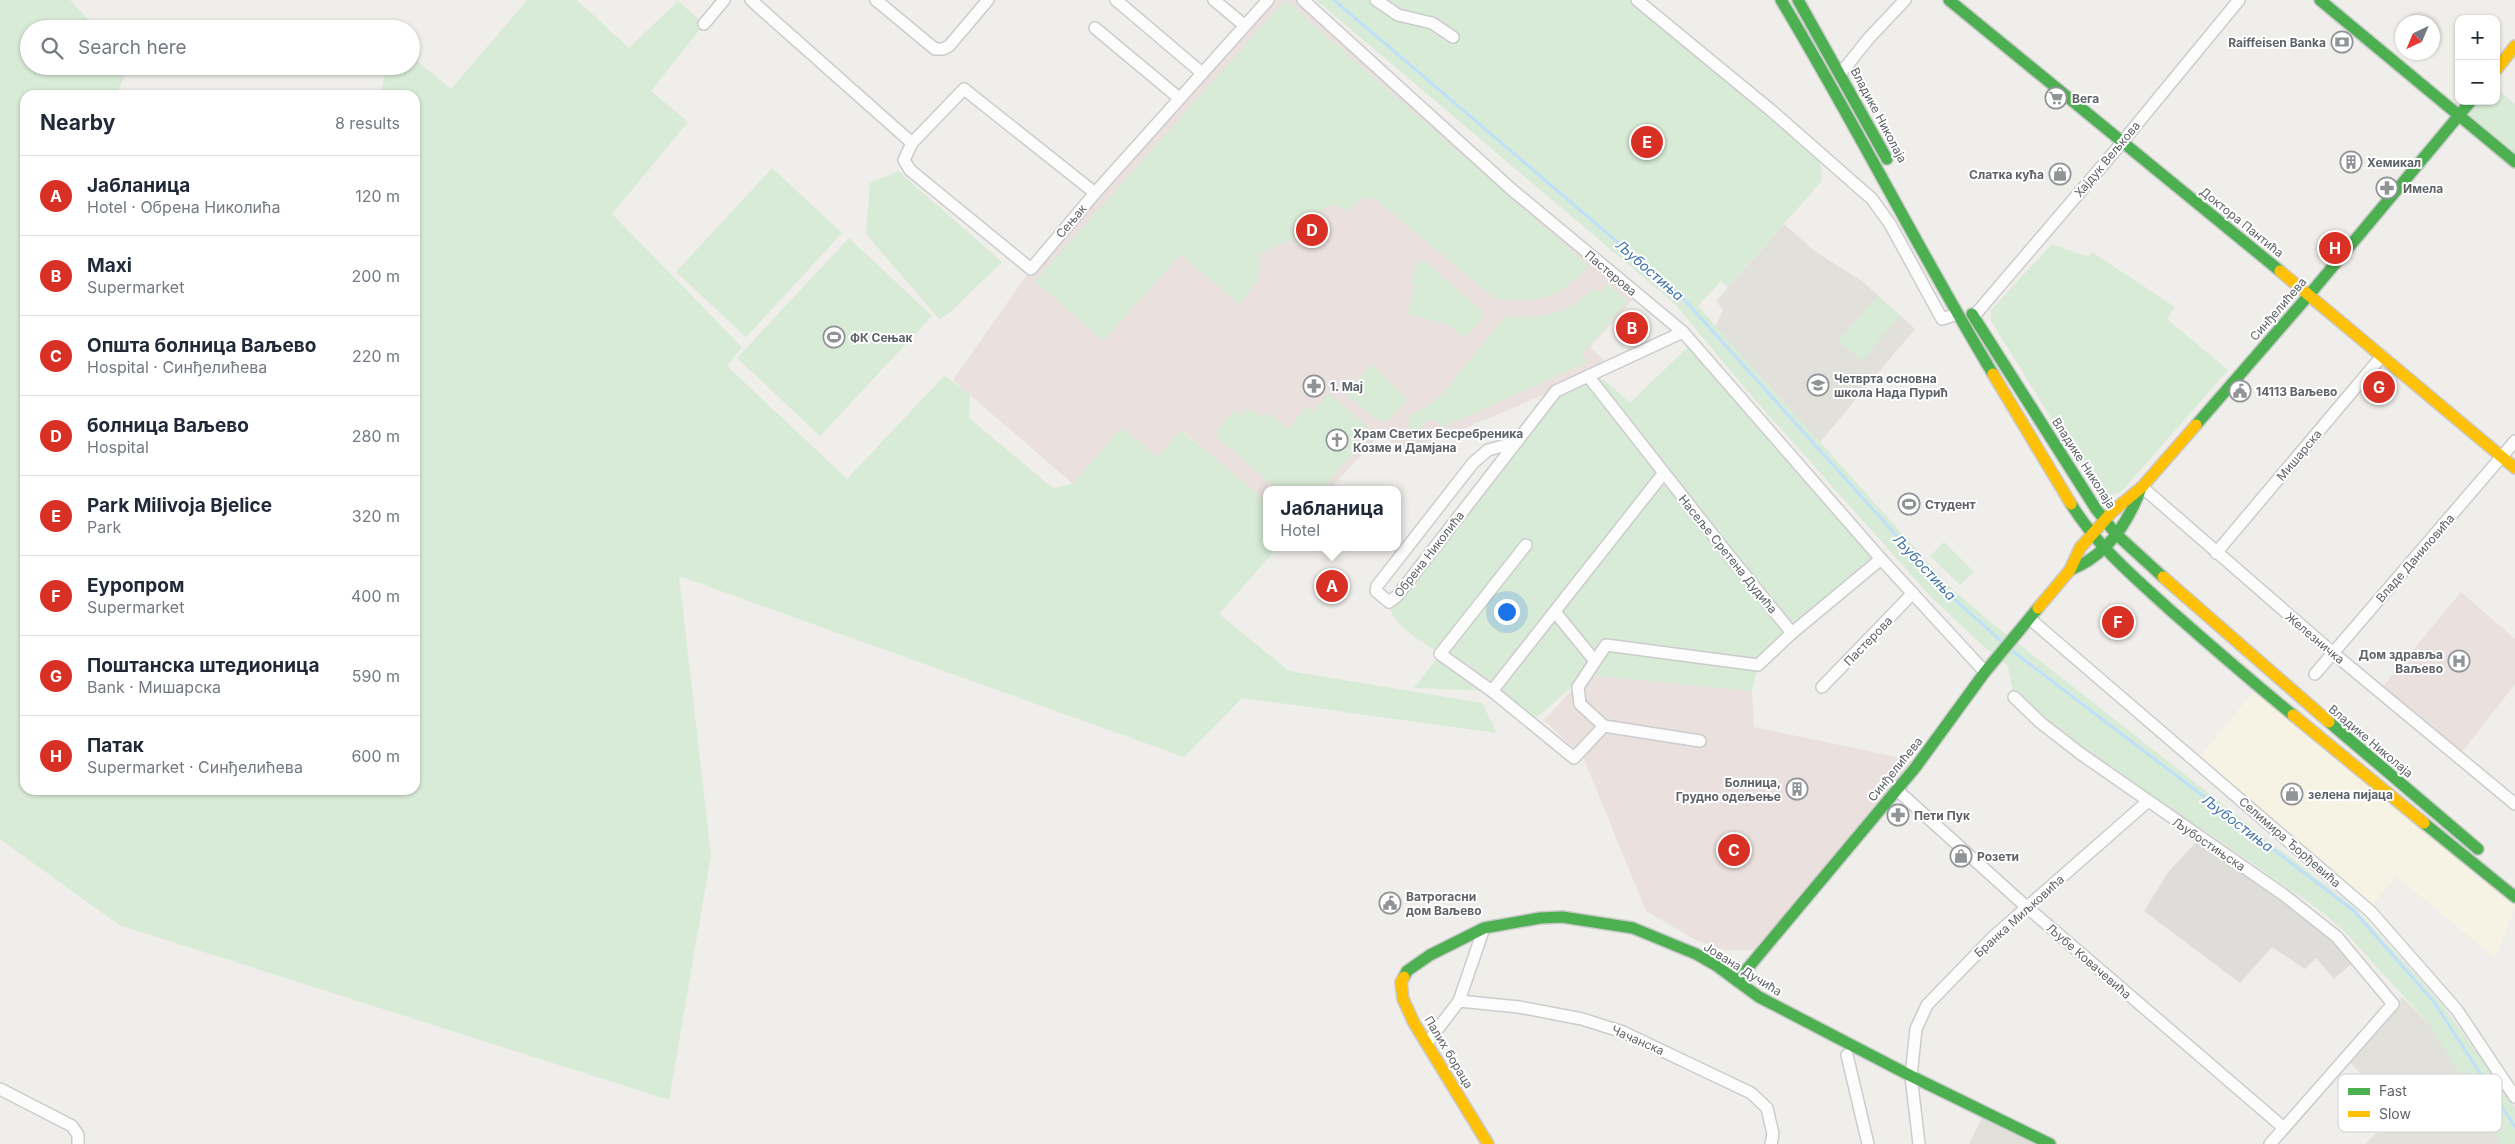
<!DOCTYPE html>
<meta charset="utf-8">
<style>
:root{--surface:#fff;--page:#f6f6f7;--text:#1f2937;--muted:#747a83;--line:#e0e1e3;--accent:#d93025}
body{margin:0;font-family:Inter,sans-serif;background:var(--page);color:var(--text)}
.controls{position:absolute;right:15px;top:15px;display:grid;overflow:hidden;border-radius:10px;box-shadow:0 1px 4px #0004}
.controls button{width:45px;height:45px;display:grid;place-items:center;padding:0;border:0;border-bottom:1px solid var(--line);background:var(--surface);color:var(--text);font:25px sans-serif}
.compass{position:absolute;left:2395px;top:15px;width:45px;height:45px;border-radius:50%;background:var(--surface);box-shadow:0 1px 4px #0004;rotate:224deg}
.you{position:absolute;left:1506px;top:611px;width:18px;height:18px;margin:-12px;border:4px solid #fff;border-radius:50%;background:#1a73e8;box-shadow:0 0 0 8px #1a73e833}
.badge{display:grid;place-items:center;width:32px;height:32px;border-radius:50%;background:var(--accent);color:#fff;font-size:16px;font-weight:700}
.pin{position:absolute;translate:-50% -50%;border:2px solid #fff;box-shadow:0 1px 5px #0006}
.popup{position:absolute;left:1263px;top:486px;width:138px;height:65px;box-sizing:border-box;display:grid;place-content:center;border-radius:10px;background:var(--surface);filter:drop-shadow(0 1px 4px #0005);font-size:16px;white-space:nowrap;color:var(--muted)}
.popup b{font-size:19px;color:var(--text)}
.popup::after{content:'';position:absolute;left:50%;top:100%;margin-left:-10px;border:10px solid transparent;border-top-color:var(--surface)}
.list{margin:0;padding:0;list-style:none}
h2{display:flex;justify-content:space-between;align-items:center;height:65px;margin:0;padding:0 20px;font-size:21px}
h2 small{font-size:16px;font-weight:400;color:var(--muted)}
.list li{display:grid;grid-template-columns:32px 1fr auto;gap:15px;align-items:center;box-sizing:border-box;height:80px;padding:0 20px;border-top:1px solid var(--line)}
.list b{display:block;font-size:19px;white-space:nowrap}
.list p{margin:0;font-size:16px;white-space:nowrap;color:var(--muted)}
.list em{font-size:16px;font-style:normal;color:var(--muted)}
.icon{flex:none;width:28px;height:28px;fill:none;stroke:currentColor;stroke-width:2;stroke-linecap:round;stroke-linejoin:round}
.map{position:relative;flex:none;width:2515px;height:1144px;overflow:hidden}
.search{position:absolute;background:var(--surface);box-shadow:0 1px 4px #0004;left:20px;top:20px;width:400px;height:55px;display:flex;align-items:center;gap:12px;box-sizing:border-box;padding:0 18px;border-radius:28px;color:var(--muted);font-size:19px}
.panel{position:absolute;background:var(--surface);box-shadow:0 1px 4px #0004;left:20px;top:90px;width:400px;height:705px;border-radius:15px}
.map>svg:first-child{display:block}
.commercial{fill:#f7f3e4}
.industrial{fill:#dfddda}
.education{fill:#e2e0da}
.medical{fill:#eae0de}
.green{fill:#d8ebd6}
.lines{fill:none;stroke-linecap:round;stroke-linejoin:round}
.stream{stroke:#bfe0f9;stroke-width:3}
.street-casing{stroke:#cbcccc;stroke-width:14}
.fast-casing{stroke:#cacacb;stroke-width:14}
.slow-casing{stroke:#cacacb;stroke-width:14}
.street{stroke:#fdfcfc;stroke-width:11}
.fast{stroke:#4caf50;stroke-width:11}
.slow{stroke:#ffc107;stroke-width:11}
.labels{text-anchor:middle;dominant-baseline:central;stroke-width:4;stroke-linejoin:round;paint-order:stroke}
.poi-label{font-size:12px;font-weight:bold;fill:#5f6368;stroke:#fff;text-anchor:start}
.street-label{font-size:12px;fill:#5f6368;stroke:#fff}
.water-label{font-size:14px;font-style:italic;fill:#4174aa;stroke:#fff}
.key{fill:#fff;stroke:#cfd0d2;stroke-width:1}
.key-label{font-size:14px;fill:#5f6368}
</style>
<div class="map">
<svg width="2515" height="1144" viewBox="0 0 2515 1144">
<rect width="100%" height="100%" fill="#efeeea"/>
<polygon class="commercial" points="2255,690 2515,897 2515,908 2495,958 2396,876 2371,906 2196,761"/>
<polygon class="industrial" points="2200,838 2284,895 2356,960 2334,979 2316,958 2305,969 2272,947 2240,983 2144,911 2169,871"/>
<g class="education">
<polygon points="1784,224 1816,252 1862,281 1915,329 1820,442 1715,327 1723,310 1716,301"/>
<polygon points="2402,997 2430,1025 2439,1038 2501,1144 2365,1144 2398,1114 2346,1058"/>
<polygon points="1984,1113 2050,1144 1969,1144"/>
</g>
<g class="medical">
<polygon points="1268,0 1303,0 1637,295 1590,347 1611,366 1407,453 1381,433 1329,490 1267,490 1267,502 1182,430 1157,457 1122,427 1073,484 953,380 1031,269"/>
<polygon points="2461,592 2515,639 2515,684 2458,757 2379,691"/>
<polygon points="1586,675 1752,691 1754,727 1920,762 1762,950 1725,950 1696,940 1646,911 1583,757 1544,720"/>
</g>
<g class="green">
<polygon points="0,0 70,0 97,29 29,29 29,66 129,66 116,95 25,95 25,790 415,790 415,95 380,95 387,66 411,66 411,56 451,89 527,0 577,0 629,48 678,1 704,24 651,91 688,122 612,214 742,347 727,366 847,479 944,376 970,394 969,418 1053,488 1073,484 1122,427 1157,457 1181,430 1267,502 1267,547 1278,547 1219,614 1289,671 1482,703 1497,733 1242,698 1184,757 679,576 711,855 669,1100 119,925 0,839"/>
<path d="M1285,0L1589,266C1560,297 1537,306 1494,298L1374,198H1364L1345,211L1333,204L1316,213V228L1260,254L1258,279L1240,304L1180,255L1103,341L1035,281Z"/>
<polygon points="1316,0 1637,0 1817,150 1822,172 1821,182 1728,287 1721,281 1698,306 1950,587 1993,624 2355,908 2442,1004 2499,1084 2515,1108 2515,1144 2501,1144 2430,1025 2344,931 2322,912 2204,830 2147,802 2014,697 2008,666 1981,644 1931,597 1749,393 1675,304"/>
<polygon points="2496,88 2515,104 2515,162 2460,115 2471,101 2496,101"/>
<polygon points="772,168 842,233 746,337 676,272"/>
<polygon points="898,171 1002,262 949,313 939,319 866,234 870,183"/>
<polygon points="849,238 932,316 820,436 737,358"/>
<path d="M2052,244L2088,257L2092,252L2175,307L2167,319L2228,370L2123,490C2114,496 2106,499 2097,492L1991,321V310Z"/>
<polygon points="1420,260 1426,262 1482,311 1483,318 1464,338 1449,325 1408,314 1415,285 1411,284 1416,263"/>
<path d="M1608,284L1628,301L1582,355L1588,362L1441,428L1435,419L1423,423L1422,432L1410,431L1409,416L1431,404L1441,395L1504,318C1516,316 1527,317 1539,316C1561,314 1578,303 1594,289L1600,292Z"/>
<polygon points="1878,296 1900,316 1862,361 1838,341"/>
<path d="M1692,343L1881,559L1758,665L1752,691L1586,675L1537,717L1492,691L1414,688L1440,654C1423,641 1390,626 1389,602L1556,391L1603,379L1630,403Z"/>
<polygon points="1372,364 1405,397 1405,404 1386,422 1379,421 1345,393"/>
<polygon points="1328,393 1367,426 1370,431 1368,437 1321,490 1278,490 1217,437 1217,432 1234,410 1241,416 1246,408 1263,418 1268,413 1288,429 1306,407 1313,412"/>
<polygon points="1944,542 1974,572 1960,585 1930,556"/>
</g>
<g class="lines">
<g class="stream">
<polyline points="1334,0 1682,297 1950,595 2002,642"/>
<polyline points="2011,650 2353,910 2434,1002 2515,1127"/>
</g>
<g class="street-casing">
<g id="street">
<polyline points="751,0 912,143"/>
<polyline points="876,0 935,49 943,49 949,46 988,0"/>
<polyline points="1116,0 1202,73"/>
<polyline points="1214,0 1244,25"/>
<polyline points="1303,0 1510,188 1683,332 1881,559 1985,672"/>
<polyline points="1376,0 1398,15 1432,23 1453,37"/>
<polyline points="1637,0 1773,112 1872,199 1890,224 1942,319 1957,314"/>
<polyline points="704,24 724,0"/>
<polyline points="1095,28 1179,98"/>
<polyline points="1841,73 1869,38 1905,0"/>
<polyline points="1095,193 964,89 912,143 904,160 910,170 1031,269 1095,193 1268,0"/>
<polyline points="1974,316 2114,152 2239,0"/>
<polyline points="1588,376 1727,553 1792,633 1881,559"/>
<polyline points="1517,442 1488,450 1473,463 1377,586 1376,591 1389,602 1397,596 1556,391 1683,332"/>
<polyline points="2142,487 2333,653 2515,804"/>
<polyline points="1526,545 1440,654 1492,691 1574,758 1604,726 1580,704 1578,687 1606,645 1758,665 1792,633"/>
<polyline points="2216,553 2382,356"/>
<polyline points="1555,612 1595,661"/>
<polyline points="2030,619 2371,912 2457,1010 2515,1097"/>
<polyline points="2315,674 2515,441"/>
<polyline points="1822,687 1913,593"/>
<polyline points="1492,691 1663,474"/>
<polyline points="2014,697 2041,723 2081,754 2284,895 2337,937 2393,1004 2270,1144"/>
<polyline points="1604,726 1700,741"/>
<polyline points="1897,790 2021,902 2284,1128"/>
<polyline points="1459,1001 1519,1007 1582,1019 1623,1032 1751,1093 1767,1108 1773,1134 1771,1144"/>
<polyline points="1427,1043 1459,1001 1484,928"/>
<polyline points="1847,1055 1868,1144"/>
<polyline points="0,1089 72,1126 78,1135 78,1144"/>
<polyline points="1919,1144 1911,1076 1916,1029 1927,1005 1992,938 2147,802"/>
</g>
</g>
<g class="fast-casing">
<g id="fast">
<path d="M1781,0C1855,123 1919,251 1993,374"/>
<polyline points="1798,0 1887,159"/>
<polyline points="1949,0 2280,271"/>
<polyline points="2320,0 2515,162"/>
<polyline points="1972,314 2096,509 2116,534 2163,577"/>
<polyline points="2196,425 2309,295 2471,101"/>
<path d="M2071,504C2097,546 2133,576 2169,609C2210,645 2251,681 2293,715"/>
<path d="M2070,570C2106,556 2128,523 2141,488"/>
<polyline points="2329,722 2478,849"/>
<polyline points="2424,823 2515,897"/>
<polyline points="1404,977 1407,971 1430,955 1484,928 1540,918 1562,917 1633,928 1696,954 1717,966 1759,997 1911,1076 2050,1144"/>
<polyline points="1737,981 1915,768 1985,672 2038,608"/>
</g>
</g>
<g class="slow-casing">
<g id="slow">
<polyline points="2496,70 2515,46"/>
<polyline points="2280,271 2515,468"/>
<polyline points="1993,374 2071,504"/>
<polyline points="2163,577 2329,722"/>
<polyline points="2038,608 2070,570 2080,548 2112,512 2142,487 2196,425"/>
<polyline points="2293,715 2424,823"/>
<polyline points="1404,977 1401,982 1403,999 1414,1023 1488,1144"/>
</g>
</g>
<use href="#street" class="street"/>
<use href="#fast" class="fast"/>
<use href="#slow" class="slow"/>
</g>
<defs>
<g id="bank-ring" transform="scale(1.125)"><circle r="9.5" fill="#fff" stroke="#919496" stroke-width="1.5"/><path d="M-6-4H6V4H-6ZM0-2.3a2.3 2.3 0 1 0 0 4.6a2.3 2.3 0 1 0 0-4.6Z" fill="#919496"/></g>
<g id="supermarket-ring" transform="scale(1.125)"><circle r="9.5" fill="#fff" stroke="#919496" stroke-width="1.5"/><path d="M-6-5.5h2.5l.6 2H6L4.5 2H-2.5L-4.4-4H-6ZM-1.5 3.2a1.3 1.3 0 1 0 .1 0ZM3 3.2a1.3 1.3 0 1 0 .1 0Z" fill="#919496"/></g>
<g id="building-ring" transform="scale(1.125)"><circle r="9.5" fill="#fff" stroke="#919496" stroke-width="1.5"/><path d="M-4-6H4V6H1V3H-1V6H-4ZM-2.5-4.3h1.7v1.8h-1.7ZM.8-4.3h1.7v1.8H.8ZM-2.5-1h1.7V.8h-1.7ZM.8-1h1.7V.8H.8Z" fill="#919496"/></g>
<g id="shop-ring" transform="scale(1.125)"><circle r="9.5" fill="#fff" stroke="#919496" stroke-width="1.5"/><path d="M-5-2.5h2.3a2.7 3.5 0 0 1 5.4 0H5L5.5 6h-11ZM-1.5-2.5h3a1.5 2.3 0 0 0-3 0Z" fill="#919496"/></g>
<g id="pharmacy-ring" transform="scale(1.125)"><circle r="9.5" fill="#fff" stroke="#919496" stroke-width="1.5"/><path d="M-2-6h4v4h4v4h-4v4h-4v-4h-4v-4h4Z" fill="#919496"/></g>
<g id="stadium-ring" transform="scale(1.125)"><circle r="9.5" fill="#fff" stroke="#919496" stroke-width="1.5"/><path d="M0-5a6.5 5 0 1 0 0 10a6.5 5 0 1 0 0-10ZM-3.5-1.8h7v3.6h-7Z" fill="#919496"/></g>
<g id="school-ring" transform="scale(1.125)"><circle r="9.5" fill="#fff" stroke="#919496" stroke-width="1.5"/><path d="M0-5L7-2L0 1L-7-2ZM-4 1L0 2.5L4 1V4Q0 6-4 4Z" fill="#919496"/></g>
<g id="civic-ring" transform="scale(1.125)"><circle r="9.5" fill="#fff" stroke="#919496" stroke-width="1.5"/><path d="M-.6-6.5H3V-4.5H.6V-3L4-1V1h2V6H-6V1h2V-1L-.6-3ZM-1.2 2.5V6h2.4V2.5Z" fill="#919496"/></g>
<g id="church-ring" transform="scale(1.125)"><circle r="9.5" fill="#fff" stroke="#919496" stroke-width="1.5"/><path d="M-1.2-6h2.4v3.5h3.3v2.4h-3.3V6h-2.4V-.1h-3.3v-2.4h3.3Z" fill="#919496"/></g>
<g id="hospital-ring" transform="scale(1.125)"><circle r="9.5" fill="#fff" stroke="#919496" stroke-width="1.5"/><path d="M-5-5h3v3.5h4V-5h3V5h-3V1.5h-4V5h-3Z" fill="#919496"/></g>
</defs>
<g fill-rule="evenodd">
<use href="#bank-ring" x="2342" y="42"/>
<use href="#supermarket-ring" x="2056" y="98"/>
<use href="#building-ring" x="2351" y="162"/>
<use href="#shop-ring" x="2060" y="174"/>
<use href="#pharmacy-ring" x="2387" y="188"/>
<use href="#stadium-ring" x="834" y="337"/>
<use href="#school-ring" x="1818" y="385"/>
<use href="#pharmacy-ring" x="1314" y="386"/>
<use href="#civic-ring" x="2240" y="391"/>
<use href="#church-ring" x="1337" y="440"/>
<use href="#stadium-ring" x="1909" y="504"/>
<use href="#hospital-ring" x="2459" y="661"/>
<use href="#building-ring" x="1797" y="789"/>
<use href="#shop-ring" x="2292" y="794"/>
<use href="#pharmacy-ring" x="1898" y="815"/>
<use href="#shop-ring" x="1961" y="856"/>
<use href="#civic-ring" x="1390" y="903"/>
</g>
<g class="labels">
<g class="poi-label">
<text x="2326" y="42" text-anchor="end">Raiffeisen Banka</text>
<text x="2072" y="98">Вега</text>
<text x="2367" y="162">Хемикал</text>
<text x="2044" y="174" text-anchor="end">Слатка кућа</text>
<text x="2403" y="188">Имела</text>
<text x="850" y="337">ФК Сењак</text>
<text x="1834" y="378">Четврта основна<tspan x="1834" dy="14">школа Нада Пурић</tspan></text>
<text x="1330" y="386">1. Мај</text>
<text x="2256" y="391">14113 Ваљево</text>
<text x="1353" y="433">Храм Светих Бесребреника<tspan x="1353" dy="14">Козме и Дамјана</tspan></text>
<text x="1925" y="504">Студент</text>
<text x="2443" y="654" text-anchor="end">Дом здравља<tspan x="2443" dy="14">Ваљево</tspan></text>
<text x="1781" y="782" text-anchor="end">Болница,<tspan x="1781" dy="14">Грудно одељење</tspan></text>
<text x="2308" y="794">зелена пијаца</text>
<text x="1914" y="815">Пети Пук</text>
<text x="1977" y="856">Розети</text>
<text x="1406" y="896">Ватрогасни<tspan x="1406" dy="14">дом Ваљево</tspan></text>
</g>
<g class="street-label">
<text transform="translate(1879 115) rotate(62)">Владике Николаја</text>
<text transform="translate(2107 159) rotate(-50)">Хајдук Вељкова</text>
<text transform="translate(1071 221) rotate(-50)">Сењак</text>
<text transform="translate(2242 222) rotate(39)">Доктора Пантића</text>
<text transform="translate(1611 273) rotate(40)">Пастерова</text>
<text transform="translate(2278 309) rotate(-49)">Синђелићева</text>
<text transform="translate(2299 455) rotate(-50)">Мишарска</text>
<text transform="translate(2084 463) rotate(57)">Владике Николаја</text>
<text transform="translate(1429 554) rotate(-52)">Обрена Николића</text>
<text transform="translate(1728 554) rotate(51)">Насеље Сретена Дудића</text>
<text transform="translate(2415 558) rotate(-49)">Владе Даниловића</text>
<text transform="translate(2315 638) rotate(40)">Железничка</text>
<text transform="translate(1868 641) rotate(-46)">Пастерова</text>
<text transform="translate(2371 741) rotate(40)">Владике Николаја</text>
<text transform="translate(1895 769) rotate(-51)">Синђелићева</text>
<text transform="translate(2290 842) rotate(41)">Селимира Ђорђевића</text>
<text transform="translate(2209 844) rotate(34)">Љубостињска</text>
<text transform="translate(2019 916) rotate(-42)">Бранка Миљковића</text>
<text transform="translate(2089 961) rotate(41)">Љубе Ковачевића</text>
<text transform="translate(1743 969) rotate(32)">Јована Дучића</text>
<text transform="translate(1638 1040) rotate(24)">Чачанска</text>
<text transform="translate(1449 1052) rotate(59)">Палих бораца</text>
</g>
<g class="water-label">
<text transform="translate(1650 270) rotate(41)">Љубостиња</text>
<text transform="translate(1925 567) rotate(47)">Љубостиња</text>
<text transform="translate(2238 823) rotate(37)">Љубостиња</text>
</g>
</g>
<rect x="2338" y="1074" width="164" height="58" rx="8" class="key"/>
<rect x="2348" y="1088" width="22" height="7" fill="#4caf50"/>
<rect x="2348" y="1111" width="22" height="6" fill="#ffc107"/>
<g class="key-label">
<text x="2379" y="1096">Fast</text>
<text x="2379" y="1119">Slow</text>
</g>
</svg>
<div class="controls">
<button>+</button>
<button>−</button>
</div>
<svg class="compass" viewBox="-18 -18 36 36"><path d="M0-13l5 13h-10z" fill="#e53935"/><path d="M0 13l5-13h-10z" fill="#747a83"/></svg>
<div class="you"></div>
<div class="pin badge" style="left:1332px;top:586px">A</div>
<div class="popup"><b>Јабланица</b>Hotel</div>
<div class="pin badge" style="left:1632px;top:328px">B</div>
<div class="pin badge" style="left:1734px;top:850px">C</div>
<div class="pin badge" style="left:1312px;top:230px">D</div>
<div class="pin badge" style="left:1647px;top:142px">E</div>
<div class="pin badge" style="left:2118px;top:622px">F</div>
<div class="pin badge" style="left:2379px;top:387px">G</div>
<div class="pin badge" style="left:2335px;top:248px">H</div>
<div class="search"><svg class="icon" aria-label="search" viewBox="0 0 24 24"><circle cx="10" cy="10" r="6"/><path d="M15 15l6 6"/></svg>Search here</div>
<section class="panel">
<h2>Nearby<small>8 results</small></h2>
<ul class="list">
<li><span class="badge">A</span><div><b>Јабланица</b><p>Hotel · Обрена Николића</p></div><em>120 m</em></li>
<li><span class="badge">B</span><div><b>Maxi</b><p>Supermarket</p></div><em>200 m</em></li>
<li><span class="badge">C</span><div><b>Општа болница Ваљево</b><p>Hospital · Синђелићева</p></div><em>220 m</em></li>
<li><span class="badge">D</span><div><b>болница Ваљево</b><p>Hospital</p></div><em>280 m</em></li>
<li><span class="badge">E</span><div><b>Park Milivoja Bjelice</b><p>Park</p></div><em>320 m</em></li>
<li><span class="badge">F</span><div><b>Еуропром</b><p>Supermarket</p></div><em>400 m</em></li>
<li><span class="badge">G</span><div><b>Поштанска штедионица</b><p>Bank · Мишарска</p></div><em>590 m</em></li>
<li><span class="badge">H</span><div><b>Патак</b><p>Supermarket · Синђелићева</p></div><em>600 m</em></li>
</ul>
</section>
</div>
